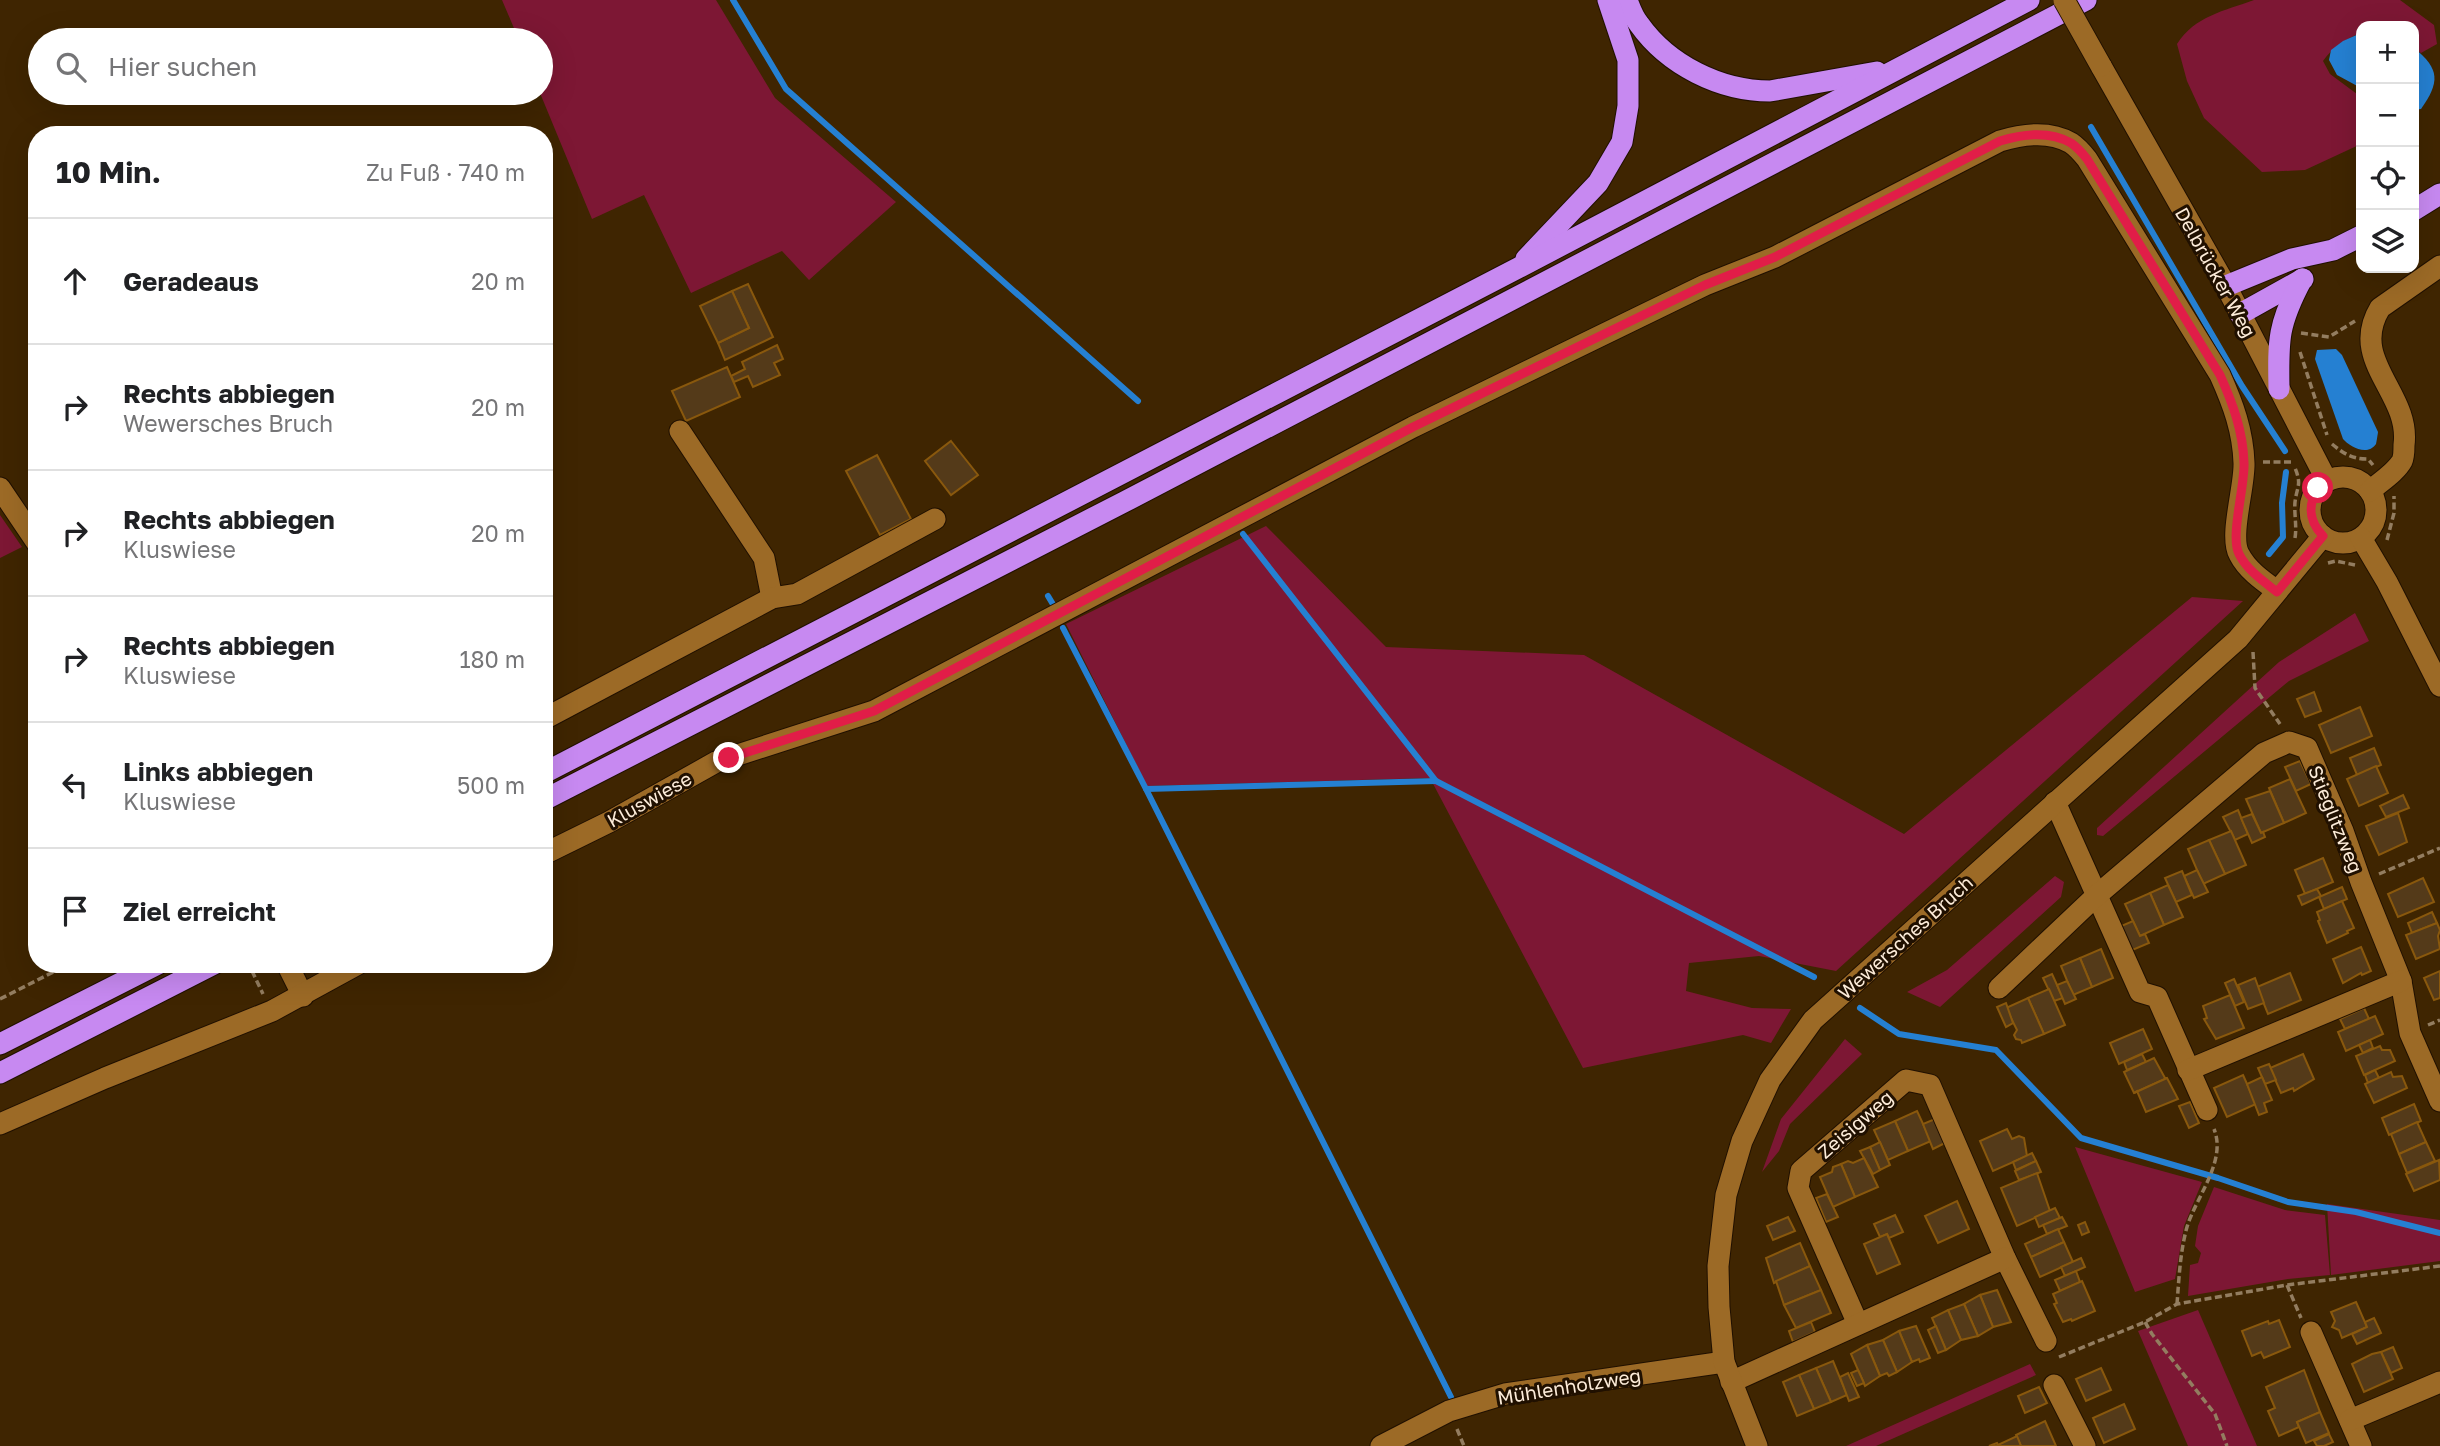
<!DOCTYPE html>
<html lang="de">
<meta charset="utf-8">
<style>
:root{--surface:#fff;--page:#f6f6f6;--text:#202124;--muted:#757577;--line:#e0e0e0}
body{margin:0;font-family:"Golos Text",sans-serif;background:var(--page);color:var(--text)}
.controls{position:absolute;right:21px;top:21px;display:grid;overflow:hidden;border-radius:14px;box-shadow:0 7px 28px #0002}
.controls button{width:63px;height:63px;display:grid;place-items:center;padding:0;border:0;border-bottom:2px solid var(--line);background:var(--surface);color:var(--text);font:35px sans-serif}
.stop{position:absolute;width:21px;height:21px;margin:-16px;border:5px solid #e11d48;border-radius:50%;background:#fff}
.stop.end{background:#e11d48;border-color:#fff;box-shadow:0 2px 7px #0008}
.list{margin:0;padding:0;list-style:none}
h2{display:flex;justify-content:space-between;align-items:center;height:91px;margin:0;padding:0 28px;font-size:30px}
h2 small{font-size:23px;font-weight:400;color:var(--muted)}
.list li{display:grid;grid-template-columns:46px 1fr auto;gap:21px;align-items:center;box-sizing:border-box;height:126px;padding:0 28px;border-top:2px solid var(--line)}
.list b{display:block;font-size:26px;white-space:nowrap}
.list p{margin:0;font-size:23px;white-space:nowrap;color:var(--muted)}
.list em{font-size:23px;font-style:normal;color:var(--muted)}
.icon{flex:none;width:38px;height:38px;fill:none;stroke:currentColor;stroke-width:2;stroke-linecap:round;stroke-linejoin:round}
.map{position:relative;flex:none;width:2440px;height:1446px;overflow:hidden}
.search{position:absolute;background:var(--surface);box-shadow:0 7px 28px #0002;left:28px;top:28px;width:525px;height:77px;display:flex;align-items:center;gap:18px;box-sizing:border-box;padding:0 24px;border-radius:38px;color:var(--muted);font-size:26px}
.panel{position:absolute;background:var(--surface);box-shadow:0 7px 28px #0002;left:28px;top:126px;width:525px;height:847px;border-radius:28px}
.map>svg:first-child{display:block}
.green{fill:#7d1734}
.water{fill:#2580d2}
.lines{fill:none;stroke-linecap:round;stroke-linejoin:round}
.stream{stroke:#2580d2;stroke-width:6}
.building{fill:#543a19;stroke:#89580d;stroke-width:2}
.minor-casing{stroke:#201000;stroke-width:23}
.highway-casing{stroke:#201000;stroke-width:23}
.path{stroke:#937d60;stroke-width:3.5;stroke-dasharray:7 3.5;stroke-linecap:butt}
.minor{stroke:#9c6a26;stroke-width:21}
.highway{stroke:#c789f1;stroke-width:21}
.minor-bridge-casing{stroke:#201000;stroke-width:23;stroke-linecap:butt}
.minor-bridge{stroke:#9c6a26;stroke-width:21}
.route{stroke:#e11d48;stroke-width:9}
.labels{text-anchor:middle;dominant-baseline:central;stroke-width:6;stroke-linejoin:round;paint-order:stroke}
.street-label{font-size:19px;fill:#fdecd9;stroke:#201000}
</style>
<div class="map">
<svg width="2440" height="1446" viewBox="0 0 2440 1446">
<rect width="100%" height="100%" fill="#3f2501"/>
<g class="green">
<polygon points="502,0 716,0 775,98 896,202 809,280 782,251 691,293 644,195 592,219 540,93 541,40 519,40"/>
<path d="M2254,0H2400L2434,25L2437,44L2421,53L2414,48V26H2361V33C2345,39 2333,47 2323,61L2330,74L2361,97V144L2305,170L2262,172L2204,118L2187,81L2177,44C2195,16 2224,11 2254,0Z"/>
<polygon points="0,515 22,547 0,558"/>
<polygon points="1266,526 1386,647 1584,655 1904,834 2192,597 2243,601 1836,971 1759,956 1689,963 1686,991 1752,1008 1791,1009 1771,1043 1743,1035 1583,1068 1430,778 1147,786 1066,624"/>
<polygon points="2355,613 2369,641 2289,681 2103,836 2097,835 2097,828 2279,662"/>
<polygon points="2055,876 2064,882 2061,897 1940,1007 1907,992 1947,970"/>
<polygon points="1845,1039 1862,1054 1790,1124 1779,1151 1762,1172 1781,1119"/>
<polygon points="2075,1147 2202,1182 2184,1226 2175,1279 2135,1292"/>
<polygon points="2214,1187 2285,1210 2325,1215 2330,1275 2288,1279 2188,1296 2190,1265 2198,1263 2201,1253 2195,1246 2198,1226"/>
<polygon points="2327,1204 2440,1220 2440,1261 2331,1275"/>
<polygon points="2198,1310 2257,1446 2188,1446 2138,1331"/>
<polygon points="2030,1364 2036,1375 1876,1446 1846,1446"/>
</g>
<g class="water">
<polygon points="2361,33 2361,88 2337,75 2329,60 2331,50 2343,41"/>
<path d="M2414,48C2440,69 2440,82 2421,109L2414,110Z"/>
<path d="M2336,349L2342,355L2378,432C2378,433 2376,444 2376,444C2367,457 2349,446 2343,439L2315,359L2317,350Z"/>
</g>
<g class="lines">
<g class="stream">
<polyline points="733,0 786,89 1138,401"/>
<polyline points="2091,127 2242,386 2285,451"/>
<polyline points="1243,534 1436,781 1814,977"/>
<polyline points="2269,554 2283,537 2282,503 2286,472"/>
<polyline points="1048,596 1054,606"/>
<polyline points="1063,628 1146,789 1436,781"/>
<polyline points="1146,789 1451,1397"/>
<polyline points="1860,1008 1899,1034 1996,1050 2081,1138 2218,1178 2288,1202 2356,1212 2440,1233"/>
</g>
</g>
<g class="building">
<polygon points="748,284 773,337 725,360 718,343 749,328 732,291"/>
<polygon points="732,291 749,328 718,343 700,306"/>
<polygon points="777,345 783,359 774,363 780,375 753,387 748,376 734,382 731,376 745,369 742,362"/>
<polygon points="727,367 740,397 686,421 672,391"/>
<polygon points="951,441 978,475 951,495 925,461"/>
<polygon points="877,455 911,519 880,535 846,471"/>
<polygon points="2314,692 2321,711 2305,717 2297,699"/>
<polygon points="2360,707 2372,736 2331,753 2319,725"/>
<polygon points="2374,748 2381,765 2357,775 2350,758"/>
<polygon points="2300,761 2311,784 2296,791 2285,767"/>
<polygon points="2376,766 2388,793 2359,806 2347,779"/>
<polygon points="2290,779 2306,813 2284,823 2269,788"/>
<polygon points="2270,791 2284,823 2261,833 2246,799"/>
<polygon points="2403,795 2409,808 2386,817 2380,806"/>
<polygon points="2238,810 2248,834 2235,840 2223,817"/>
<polygon points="2398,813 2407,842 2379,855 2366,826"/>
<polygon points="2252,814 2261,833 2263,832 2265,837 2252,843 2241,818"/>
<polygon points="2231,831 2246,865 2225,874 2209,840"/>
<polygon points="2209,840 2225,874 2203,884 2188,849"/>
<polygon points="2323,858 2333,882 2305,894 2295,870"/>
<polygon points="2197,870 2208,892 2194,898 2184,876"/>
<polygon points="2182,871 2192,895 2176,902 2165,878"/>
<polygon points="2423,878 2434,902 2398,917 2388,894"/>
<polygon points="2168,885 2183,917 2164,925 2150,893"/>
<polygon points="2342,887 2347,899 2324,909 2319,897"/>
<polygon points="2317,889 2321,896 2302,905 2298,896"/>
<polygon points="2150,893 2164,925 2140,936 2125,904"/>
<polygon points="2342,901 2354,928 2347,931 2348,933 2327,943 2318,921 2320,920 2317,912"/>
<polygon points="2432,912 2437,923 2412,933 2408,923"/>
<polygon points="2133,921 2140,936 2145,934 2149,943 2130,951 2119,927"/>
<polygon points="2437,923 2440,930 2438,936 2440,949 2416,959 2406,935"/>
<polygon points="2361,947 2371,971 2362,975 2361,973 2343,983 2333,959"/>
<polygon points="2101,949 2113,978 2092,987 2080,958"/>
<polygon points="2080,958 2092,987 2073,995 2061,966"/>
<polygon points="2440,971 2440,998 2434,1000 2424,978"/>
<polygon points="2290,973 2301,1000 2268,1014 2257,987"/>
<polygon points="2052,974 2063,998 2054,1001 2043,978"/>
<polygon points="2255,978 2264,1003 2248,1009 2238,985"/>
<polygon points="2234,979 2244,1002 2235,1006 2225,983"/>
<polygon points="2067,981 2076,999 2065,1004 2057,985"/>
<polygon points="2049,989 2065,1025 2044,1034 2028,998"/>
<polygon points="2230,995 2244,1028 2216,1039 2204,1019 2207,1018 2203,1006"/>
<polygon points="2028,998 2044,1034 2022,1043 2021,1040 2016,1039 2014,1035 2017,1030 2006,1008"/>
<polygon points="2006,1003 2013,1023 2006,1027 1997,1007"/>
<polygon points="2364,1008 2369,1019 2345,1029 2340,1019"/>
<polygon points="2375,1016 2383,1034 2346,1051 2338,1032"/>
<polygon points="2143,1029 2152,1049 2119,1064 2110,1043"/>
<polygon points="2370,1040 2373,1048 2363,1053 2359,1045"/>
<polygon points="2380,1046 2382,1050 2390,1050 2395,1061 2364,1075 2356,1056"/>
<polygon points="2142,1054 2146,1062 2127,1070 2124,1062"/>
<polygon points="2303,1054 2314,1079 2294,1091 2293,1088 2281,1093 2270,1068"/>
<polygon points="2154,1058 2165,1078 2167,1078 2134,1093 2124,1072"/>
<polygon points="2269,1064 2276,1080 2265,1084 2258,1068"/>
<polygon points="2375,1070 2379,1078 2368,1083 2365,1075"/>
<polygon points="2391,1072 2393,1077 2402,1076 2407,1088 2374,1103 2365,1084"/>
<polygon points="2243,1075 2256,1104 2227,1117 2214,1088"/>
<polygon points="2262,1077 2272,1100 2264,1103 2267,1112 2259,1115 2247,1084"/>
<polygon points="2167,1078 2178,1099 2146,1112 2137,1091 2134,1093"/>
<polygon points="2190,1102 2199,1123 2189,1128 2179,1106"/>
<polygon points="2414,1104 2421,1121 2389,1135 2382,1118"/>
<polygon points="1917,1111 1931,1141 1908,1151 1895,1121"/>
<polygon points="1935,1119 1945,1143 1933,1149 1923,1124"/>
<polygon points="1895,1121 1908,1151 1888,1160 1874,1130"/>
<polygon points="2417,1122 2426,1142 2399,1154 2391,1134"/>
<polygon points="2007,1129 2012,1139 2019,1136 2024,1138 2027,1156 1993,1171 1980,1141"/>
<polygon points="1880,1142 1890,1165 1880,1170 1870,1147"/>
<polygon points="2426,1142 2435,1161 2407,1173 2399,1154"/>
<polygon points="1870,1147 1880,1170 1873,1174 1860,1151"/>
<polygon points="2032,1153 2036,1161 2016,1170 2013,1162"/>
<polygon points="1864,1158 1878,1187 1855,1197 1841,1164 1848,1161 1853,1163"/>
<polygon points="2439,1160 2440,1180 2414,1191 2406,1174"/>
<polygon points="2036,1161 2041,1172 2019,1180 2015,1171"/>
<polygon points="1841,1164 1855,1197 1833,1207 1820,1177 1832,1172 1833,1167"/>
<polygon points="2037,1173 2050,1211 2017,1226 2001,1188"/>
<polygon points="1827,1194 1838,1217 1826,1222 1816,1198"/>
<polygon points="1957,1201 1969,1229 1938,1243 1925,1216"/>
<polygon points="2055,1208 2060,1218 2039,1227 2035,1217"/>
<polygon points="1895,1215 1903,1232 1889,1238 1887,1234 1880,1237 1874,1224"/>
<polygon points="1788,1217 1795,1231 1773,1240 1767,1226"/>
<polygon points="2062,1217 2067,1226 2047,1234 2043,1225"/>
<polygon points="2085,1222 2089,1232 2082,1235 2078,1225"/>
<polygon points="2058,1229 2064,1242 2031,1257 2025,1244"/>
<polygon points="1887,1234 1900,1264 1877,1274 1864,1244"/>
<polygon points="2064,1242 2073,1262 2040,1277 2031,1257"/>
<polygon points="1800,1243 1810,1266 1774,1283 1766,1258"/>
<polygon points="2081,1258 2085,1267 2065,1276 2061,1267"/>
<polygon points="1810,1266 1821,1290 1784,1305 1776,1281"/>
<polygon points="2076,1271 2080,1282 2060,1291 2055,1280"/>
<polygon points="2082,1281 2095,1311 2072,1321 2071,1319 2063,1322 2054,1304 2057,1303 2053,1294"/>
<polygon points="1821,1290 1831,1313 1796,1328 1784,1305"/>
<polygon points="1997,1290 2011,1322 1993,1327 1980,1295"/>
<polygon points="1980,1295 1993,1327 1978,1336 1964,1304"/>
<polygon points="2356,1302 2367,1327 2342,1338 2339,1330 2332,1327 2335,1321 2331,1312"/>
<polygon points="1964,1304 1978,1336 1961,1340 1948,1310"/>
<polygon points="1948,1310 1961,1340 1946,1350 1932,1318"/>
<polygon points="2374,1318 2381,1333 2357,1344 2352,1334 2367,1327 2365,1322"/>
<polygon points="2279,1320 2290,1347 2264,1358 2261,1352 2252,1356 2242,1331 2268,1321 2269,1324"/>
<polygon points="1811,1322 1815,1332 1793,1342 1789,1331"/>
<polygon points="1916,1326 1930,1358 1920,1362 1919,1359 1912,1362 1899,1331"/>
<polygon points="1936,1326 1946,1350 1938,1353 1928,1330"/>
<polygon points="1899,1331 1912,1362 1897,1372 1883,1340"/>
<polygon points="1883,1340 1897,1372 1889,1376 1887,1373 1880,1376 1867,1345"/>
<polygon points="1867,1345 1880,1376 1865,1386 1851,1354"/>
<polygon points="2393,1347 2402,1368 2391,1373 2381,1352"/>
<polygon points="2381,1352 2393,1379 2364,1392 2352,1364 2372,1354"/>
<polygon points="1833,1361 1847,1395 1831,1402 1816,1368"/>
<polygon points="1816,1368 1831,1402 1814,1409 1799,1375"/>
<polygon points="2101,1368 2111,1390 2086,1401 2076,1379"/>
<polygon points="1858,1370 1864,1383 1857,1386 1851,1373"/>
<polygon points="2304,1370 2320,1412 2297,1422 2299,1427 2279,1436 2268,1411 2275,1408 2266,1387"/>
<polygon points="1848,1373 1859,1397 1849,1401 1840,1377"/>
<polygon points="1799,1375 1814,1409 1797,1416 1783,1382"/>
<polygon points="2039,1387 2047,1403 2025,1413 2018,1396"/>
<polygon points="2124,1404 2135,1429 2104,1443 2093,1418"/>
<polygon points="2320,1412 2329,1433 2306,1443 2297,1422"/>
<polygon points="2045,1421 2056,1446 2021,1446 2016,1435"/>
<polygon points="2329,1434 2333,1442 2324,1446 2317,1446 2314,1441"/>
<polygon points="2017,1436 2021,1446 1989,1446 1997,1443 1998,1445"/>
</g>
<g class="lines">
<g class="minor-casing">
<g id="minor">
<polyline points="2101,66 2226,286 2327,481"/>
<polyline points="680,431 764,558 772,598"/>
<circle cx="2343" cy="510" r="33"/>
<polyline points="0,488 37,543"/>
<path d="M2370,491C2380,482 2396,472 2402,461C2404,457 2404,449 2404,445C2411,393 2348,361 2380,308L2440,266"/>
<polyline points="2361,538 2387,582 2440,686"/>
<polyline points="544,719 772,598 797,594 935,519"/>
<polyline points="2055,802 2140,992 2157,997 2207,1110"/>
<path d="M544,854L609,822L716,762L874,711L1413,427L1705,285L1775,257L2000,141C2023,134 2049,130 2071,143C2077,147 2083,154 2087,159L2220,375C2233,404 2243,431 2244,463C2245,486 2229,536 2239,554C2247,570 2263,581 2277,591"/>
<polyline points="287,964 303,996"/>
<polyline points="1999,988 2096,896 2264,753 2289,742 2307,748 2343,831 2361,882 2401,981 2410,1033 2440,1101"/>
<polyline points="2188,1070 2401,981"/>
<polyline points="0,1124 105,1078 272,1011 358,964"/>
<polyline points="1858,1324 1798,1188 1801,1171 1906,1080 1930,1085 2005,1258 2046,1341"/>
<polyline points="2311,1332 2361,1446"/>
<polyline points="1731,1382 2005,1258"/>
<polyline points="2054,1385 2085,1446"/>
<polyline points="2350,1420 2440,1382"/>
<polyline points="1381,1446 1449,1411 1505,1394 1724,1362"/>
<polyline points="1757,1446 1724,1362 1719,1307 1718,1266 1726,1195 1742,1141 1770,1080 1813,1020 2238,639 2323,536"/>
</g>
</g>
<g class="highway-casing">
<g id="highway">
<path d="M1627,0C1630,8 1633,17 1639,24C1668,65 1720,91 1770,91L1877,72"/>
<polyline points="2414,210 2440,194"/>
<polyline points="1526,259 1598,183 1622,142 1628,106 1628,60 1608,0"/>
<polyline points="2226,286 2292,259 2333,250 2361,236"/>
<polyline points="2240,314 2303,279"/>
<path d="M2279,389C2278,339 2278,324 2302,279"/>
<polyline points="544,773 1518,268 2029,0"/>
<polyline points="544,800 1124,502 2086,0"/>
<polyline points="0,1044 158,964"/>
<polyline points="0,1073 214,964"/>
</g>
</g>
<g class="path">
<polyline points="2301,333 2329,337 2355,321"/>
<polyline points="2300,352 2327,435"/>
<path d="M2332,444C2344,454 2352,459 2368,459L2373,465"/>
<polyline points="2263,462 2294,462"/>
<path d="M2295,538C2297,526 2294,514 2295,502C2297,486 2302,485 2295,468"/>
<polyline points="2387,540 2394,513 2394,496"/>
<polyline points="2328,563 2336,561 2355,565"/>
<polyline points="2253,652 2255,688 2280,724"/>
<polyline points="2379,874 2440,848"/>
<polyline points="252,971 263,994"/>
<polyline points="0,999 69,964"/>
<polyline points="2428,1025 2440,1020"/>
<polyline points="2287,1285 2301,1318"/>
<path d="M2177,1304C2179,1279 2180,1252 2187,1227C2196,1197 2227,1161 2214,1129"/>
<polyline points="2145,1322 2152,1334 2215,1414 2227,1446"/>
<polyline points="2059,1357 2145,1322 2177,1304 2287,1285 2440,1266"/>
<polyline points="1457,1429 1464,1446"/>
</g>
<use href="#minor" class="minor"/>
<use href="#highway" class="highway"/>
<g class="minor-bridge-casing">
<polyline id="minor-bridge" points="2064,0 2101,66"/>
</g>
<use href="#minor-bridge" class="minor-bridge"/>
</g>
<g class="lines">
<path class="route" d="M729,758L874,711L1413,427L1705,285L1775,257L2000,141C2023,134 2049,130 2071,143C2077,147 2083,154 2087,159L2220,375C2233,404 2243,431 2244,463C2245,486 2230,536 2239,554C2247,570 2263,581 2277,592L2323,536C2309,521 2307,506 2318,488"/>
</g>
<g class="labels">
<g class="street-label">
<text transform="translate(2216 272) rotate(61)">Delbrücker Weg</text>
<text transform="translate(649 799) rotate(-29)">Kluswiese</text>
<text transform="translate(2336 819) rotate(68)">Stieglitzweg</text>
<text transform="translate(1905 937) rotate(-42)">Wewersches Bruch</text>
<text transform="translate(1855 1124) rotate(-41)">Zeisigweg</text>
<text transform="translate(1569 1386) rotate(-9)">Mühlenholzweg</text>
</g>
</g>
</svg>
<div class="controls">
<button>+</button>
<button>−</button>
<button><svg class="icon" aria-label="locate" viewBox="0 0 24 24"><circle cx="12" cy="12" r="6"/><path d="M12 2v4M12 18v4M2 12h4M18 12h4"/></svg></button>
<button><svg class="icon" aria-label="layers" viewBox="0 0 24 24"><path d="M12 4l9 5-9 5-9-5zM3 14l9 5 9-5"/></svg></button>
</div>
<div class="stop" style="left:2318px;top:488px"></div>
<div class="stop end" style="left:729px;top:758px"></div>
<div class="search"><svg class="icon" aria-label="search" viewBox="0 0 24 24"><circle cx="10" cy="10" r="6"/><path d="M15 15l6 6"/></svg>Hier suchen</div>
<section class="panel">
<h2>10 Min.<small>Zu Fuß · 740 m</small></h2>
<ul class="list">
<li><svg class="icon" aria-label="ahead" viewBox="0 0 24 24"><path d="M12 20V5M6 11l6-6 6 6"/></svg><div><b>Geradeaus</b></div><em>20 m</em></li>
<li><svg class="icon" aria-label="right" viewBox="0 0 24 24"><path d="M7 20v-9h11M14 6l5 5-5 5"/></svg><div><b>Rechts abbiegen</b><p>Wewersches Bruch</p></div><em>20 m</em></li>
<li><svg class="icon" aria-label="right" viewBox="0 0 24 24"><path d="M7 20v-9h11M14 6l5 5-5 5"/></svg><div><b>Rechts abbiegen</b><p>Kluswiese</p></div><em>20 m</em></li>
<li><svg class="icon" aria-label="right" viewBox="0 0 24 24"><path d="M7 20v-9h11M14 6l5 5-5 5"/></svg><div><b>Rechts abbiegen</b><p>Kluswiese</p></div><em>180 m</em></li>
<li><svg class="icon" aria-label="left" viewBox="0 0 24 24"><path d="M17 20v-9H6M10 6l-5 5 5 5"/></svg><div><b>Links abbiegen</b><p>Kluswiese</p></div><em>500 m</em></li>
<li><svg class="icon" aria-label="arrive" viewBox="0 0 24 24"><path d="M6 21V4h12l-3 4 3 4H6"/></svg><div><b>Ziel erreicht</b></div></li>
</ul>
</section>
</div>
